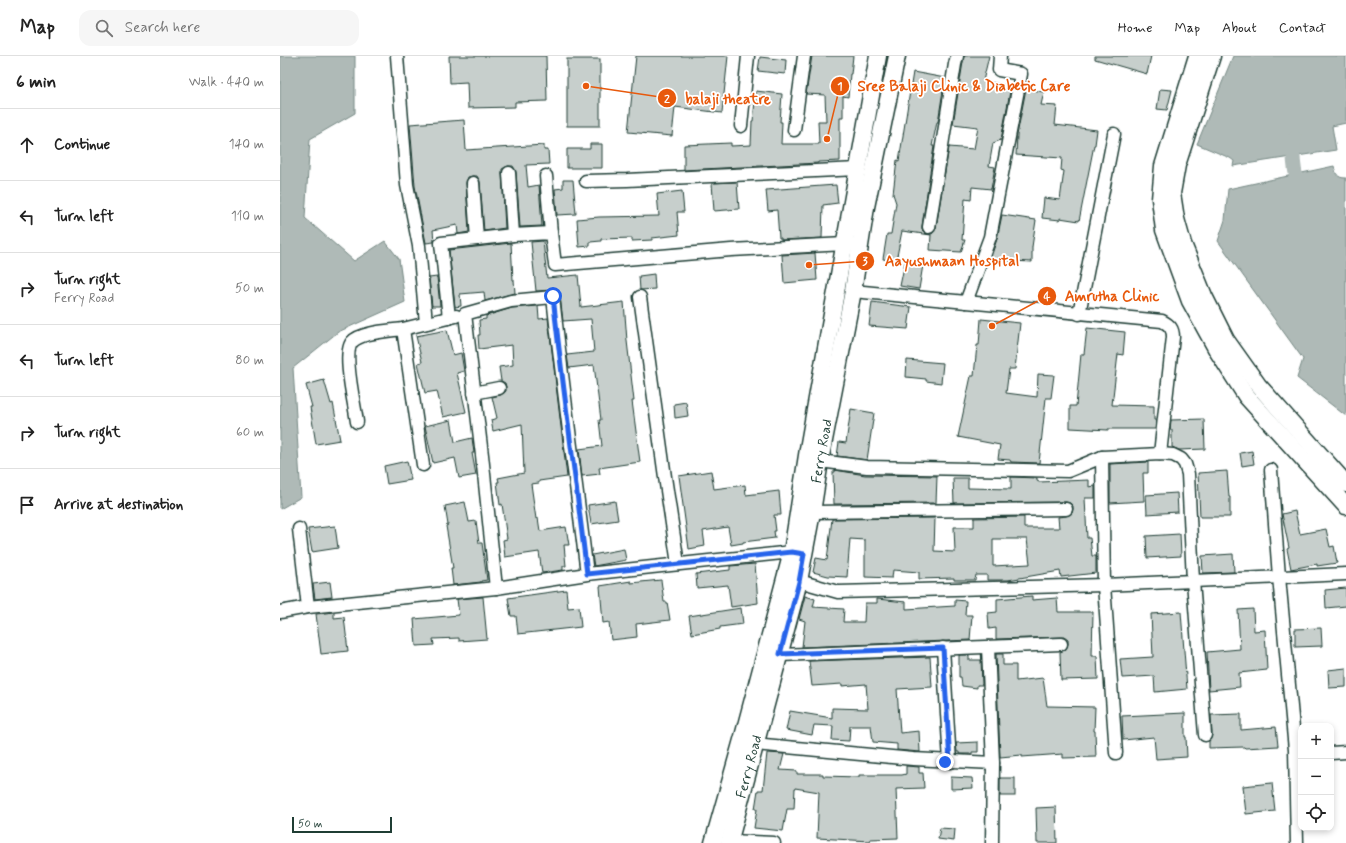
<!DOCTYPE html>
<meta charset="utf-8">
<style>
:root{--surface:#fff;--page:#f6f6f6;--text:#222;--muted:#767676;--line:#e0e0e0}
body{margin:0;font-family:Mynerve,sans-serif;background:var(--page);color:var(--text)}
.controls{position:absolute;right:12px;bottom:12px;display:grid;overflow:hidden;border-radius:8px;box-shadow:0 2px 6px #0003}
.controls button{width:36px;height:36px;display:grid;place-items:center;padding:0;border:0;border-bottom:1px solid var(--line);background:var(--surface);color:var(--text);font:20px sans-serif}
.scale{position:absolute;left:12px;bottom:10px;width:100px;box-sizing:border-box;padding-left:4px;border:2px solid #1f3d34;border-top:0;font-size:11px;line-height:14px;white-space:nowrap;color:#1f3d34;-webkit-text-stroke:3px #fff;paint-order:stroke}
.stop{position:absolute;width:12px;height:12px;margin:-9px;border:3px solid #2563eb;border-radius:50%;background:#fff}
.stop.end{background:#2563eb;border-color:#fff;box-shadow:0 1px 4px #0008}
.list{margin:0;padding:0;list-style:none}
h2{display:flex;justify-content:space-between;align-items:center;height:52px;margin:0;padding:0 16px;font-size:17px}
h2 small{font-size:13px;font-weight:400;color:var(--muted)}
.list li{display:grid;grid-template-columns:26px 1fr auto;gap:12px;align-items:center;box-sizing:border-box;height:72px;padding:0 16px;border-top:1px solid var(--line)}
.list b{display:block;font-size:15px;white-space:nowrap}
.list p{margin:0;font-size:13px;white-space:nowrap;color:var(--muted)}
.list em{font-size:13px;font-style:normal;color:var(--muted)}
.icon{flex:none;width:22px;height:22px;fill:none;stroke:currentColor;stroke-width:2;stroke-linecap:round;stroke-linejoin:round}
.map{position:relative;flex:none;width:1066px;height:787px;overflow:hidden}
header{display:flex;align-items:center;gap:24px;box-sizing:border-box;height:56px;padding:0 20px;background:var(--surface);border-bottom:1px solid var(--line)}
header strong{font-size:19px}
nav{display:flex;gap:22px;margin-inline-start:auto;font-size:14px}
.search{width:280px;height:36px;background:var(--page);display:flex;align-items:center;gap:10px;box-sizing:border-box;padding:0 14px;border-radius:12px;color:var(--muted);font-size:15px}
main{display:flex}
aside{flex:1;background:var(--surface)}
.map>svg:first-child{display:block}
.water{fill:#afbab7;stroke:#758883}
.lines{fill:none;stroke-linecap:round;stroke-linejoin:round}
.canal{stroke:#afbab7;stroke-width:14}
.building{fill:#c7cfcc;stroke:#1f3d34;fill-rule:evenodd}
.street-casing{stroke:#1f3d34;stroke-width:15}
.secondary-casing{stroke:#1f3d34;stroke-width:19}
.street{stroke:#fff;stroke-width:12}
.secondary{stroke:#fff;stroke-width:16}
.route{stroke:#2563eb;stroke-width:5}
.labels{text-anchor:middle;dominant-baseline:central;stroke-width:3.5;stroke-linejoin:round;paint-order:stroke}
.street-label{font-size:14px;fill:#1f3d34;stroke:#fff}
.leader{fill:none;stroke:#e8590c;stroke-width:1.5}
.callout-dot{fill:#e8590c;stroke:#fff;stroke-width:1.5}
.mark-label{font-size:12px;text-anchor:middle;font-weight:bold;fill:#fff}
.callout-label{font-size:15px;text-anchor:middle;font-weight:bold;fill:#e8590c;stroke:#fff;stroke-width:3.5;stroke-linejoin:round;paint-order:stroke}
</style>
<header>
<strong>Map</strong>
<div class="search"><svg class="icon" aria-label="search" viewBox="0 0 24 24"><circle cx="10" cy="10" r="6"/><path d="M15 15l6 6"/></svg>Search here</div>
<nav><a>Home</a><a>Map</a><a>About</a><a>Contact</a></nav>
</header>
<main>
<aside>
<h2>6 min<small>Walk · 440 m</small></h2>
<ul class="list">
<li><svg class="icon" aria-label="ahead" viewBox="0 0 24 24"><path d="M12 20V5M6 11l6-6 6 6"/></svg><div><b>Continue</b></div><em>140 m</em></li>
<li><svg class="icon" aria-label="left" viewBox="0 0 24 24"><path d="M17 20v-9H6M10 6l-5 5 5 5"/></svg><div><b>Turn left</b></div><em>110 m</em></li>
<li><svg class="icon" aria-label="right" viewBox="0 0 24 24"><path d="M7 20v-9h11M14 6l5 5-5 5"/></svg><div><b>Turn right</b><p>Ferry Road</p></div><em>50 m</em></li>
<li><svg class="icon" aria-label="left" viewBox="0 0 24 24"><path d="M17 20v-9H6M10 6l-5 5 5 5"/></svg><div><b>Turn left</b></div><em>80 m</em></li>
<li><svg class="icon" aria-label="right" viewBox="0 0 24 24"><path d="M7 20v-9h11M14 6l5 5-5 5"/></svg><div><b>Turn right</b></div><em>60 m</em></li>
<li><svg class="icon" aria-label="arrive" viewBox="0 0 24 24"><path d="M6 21V4h12l-3 4 3 4H6"/></svg><div><b>Arrive at destination</b></div></li>
</ul>
</aside>
<div class="map">
<svg width="1066" height="787" viewBox="0 0 1066 787">
<rect width="100%" height="100%" fill="#fff"/>
<filter id="ink" filterUnits="userSpaceOnUse"><feTurbulence type="fractalNoise" baseFrequency=".025" numOctaves="2"/><feDisplacementMap in="SourceGraphic" scale="8" xChannelSelector="R" yChannelSelector="G"/><feConvolveMatrix kernelMatrix="1 2 1 2 8 2 1 2 1" color-interpolation-filters="sRGB"/></filter>
<g filter="url(#ink)">
<g class="water">
<polygon points="0,0 75,0 75,57 30,83 25,162 74,205 105,185 119,203 125,246 58,276 13,312 21,441 0,453"/>
<polygon points="953,0 1066,0 1066,67 1052,70 1056,94 953,110 954,105 950,102 917,88"/>
<path d="M1054,110C1056,118 1057,122 1066,122V360L1017,322L1023,303L938,185L945,164L948,133Z"/>
</g>
<g class="lines">
<path class="canal" d="M1015,82C1011,99 1015,119 1020,136"/>
</g>
<g class="building">
<polygon points="169,0 266,0 267,45 235,46 235,51 188,52 187,26 170,27"/>
<polygon points="356,0 448,0 442,57 395,51 392,80 348,76"/>
<polygon points="532,0 573,0 571,18 570,18 568,41 563,40 563,61 560,61 560,105 538,106 538,107 404,114 404,89 451,87 451,90 471,89 472,65 473,65 476,35 502,38 500,66 502,66 501,88 539,88 538,65 546,65 545,39 526,38"/>
<polygon points="684,0 709,0 703,25 731,30 721,84 713,87 709,110 715,111 711,133 692,131 691,144 685,143 682,184 685,184 681,196 650,194 651,179 622,175 616,205 603,203 607,178 611,178 616,147 613,138 617,104 619,105 633,16 665,22 658,66 657,66 652,90 654,90 642,170 642,174 645,177 648,178 652,178 656,172 669,91 694,93 698,71 673,68"/>
<polygon points="815,0 871,0 867,18 815,3"/>
<polygon points="480,1 506,4 505,18 478,15"/>
<rect x="287" y="3" width="33" height="67"/>
<polygon points="746,33 764,36 761,49 777,50 775,69 817,74 815,89 814,89 799,165 780,162 780,164 762,162 764,142 780,144 784,115 781,114 782,102 736,99 737,79"/>
<polygon points="880,33 892,34 887,54 877,53"/>
<polygon points="184,64 186,94 264,89 264,94 268,94 269,108 246,109 248,131 259,129 262,170 240,171 236,116 233,110 228,110 222,113 222,117 225,172 204,175 200,126 197,120 192,120 188,121 186,127 189,176 178,178 177,169 153,174 154,186 146,187 135,130 130,68"/>
<polygon points="310,88 322,88 322,112 287,112 287,93 310,93"/>
<polygon points="283,124 293,124 296,158 277,159 275,133 283,132"/>
<polygon points="457,126 459,153 434,155 432,127"/>
<polygon points="556,129 558,147 543,149 542,182 501,184 501,182 499,182 497,154 488,155 486,134"/>
<polygon points="402,135 404,156 397,156 399,179 372,182 372,184 352,185 352,182 321,183 321,185 310,186 310,190 299,191 297,163 319,161 379,160 377,138"/>
<polygon points="722,159 756,164 752,191 752,206 710,204 717,183"/>
<polygon points="263,185 267,222 298,219 301,251 344,246 347,285 354,345 352,345 360,406 319,412 320,418 302,420 299,393 322,390 319,364 321,364 314,309 289,312 287,299 314,296 311,263 283,265 280,240 279,236 272,234 256,235 251,186"/>
<polygon points="231,187 233,224 234,224 235,237 205,245 204,236 180,238 181,250 175,251 169,194"/>
<polygon points="535,197 537,224 504,227 502,199"/>
<polygon points="625,206 643,209 639,233 620,230"/>
<polygon points="374,218 375,233 360,234 359,220"/>
<polygon points="157,221 160,250 152,250 149,222"/>
<polygon points="592,246 631,251 628,273 589,270"/>
<polygon points="258,250 259,263 268,262 287,421 259,425 259,427 251,428 256,463 258,462 260,475 286,471 289,489 284,489 286,510 283,510 283,514 262,517 259,496 225,501 223,484 227,483 222,448 220,449 217,426 219,426 218,422 244,417 242,368 213,375 211,364 217,362 212,341 221,339 226,335 226,331 225,327 221,325 219,311 233,309 232,289 199,293 198,279 200,279 199,264 206,263 206,260 232,252"/>
<polygon points="701,263 740,267 735,313 729,313 726,337 757,341 758,318 774,319 771,342 766,342 759,407 731,406 730,404 718,403 720,389 678,381 691,320 694,320 697,289 699,289"/>
<polygon points="807,272 845,276 843,299 838,298 832,349 874,350 874,364 876,364 875,373 828,373 828,374 790,372 790,350 796,350 801,298 804,298"/>
<polygon points="167,274 173,299 181,297 184,315 177,317 186,356 163,361 157,335 145,337 138,307 142,306 136,280"/>
<polygon points="627,304 663,307 661,327 646,325 646,323 626,321"/>
<polygon points="44,324 51,348 53,347 60,384 36,388 30,351 32,351 26,329"/>
<polygon points="406,346 408,360 395,362 394,348"/>
<polygon points="571,353 594,357 587,404 557,400 559,386 566,387"/>
<polygon points="924,363 925,393 899,394 892,391 892,374 890,374 891,364"/>
<polygon points="171,364 175,386 192,382 194,397 192,397 196,419 179,422 175,402 153,407 145,370"/>
<polygon points="972,395 974,408 962,410 960,397"/>
<polygon points="127,405 131,424 107,428 104,410"/>
<polygon points="868,406 868,417 863,417 864,445 830,447 830,408"/>
<polygon points="555,414 585,419 657,420 656,447 554,448 553,416 555,416"/>
<polygon points="431,415 434,433 465,429 466,439 499,435 501,459 494,459 496,475 494,475 495,482 463,486 463,487 451,489 448,471 423,475 425,490 409,493 399,420"/>
<polygon points="947,415 949,441 950,441 950,461 920,461 918,417"/>
<path d="M731,421L757,422V425L759,426L809,424V431L815,430V442H805L807,482H810L812,500H816V517L781,521L780,515L728,524H707V519H696L695,524H674V522L639,523V516L613,514L612,522L585,521V484L570,483L567,521L548,520L533,516L536,502L547,504L552,463L655,462L654,495L675,496L674,471H694V462L744,461V472H779L778,461L786,460L792,457L793,453V450L790,447L786,446L674,447L673,422H688V432L731,433ZM713,483H747L750,508L713,510Z"/>
<polygon points="897,437 898,456 867,458 866,439"/>
<polygon points="335,445 338,464 311,468 308,449"/>
<polygon points="185,446 189,466 196,465 199,487 202,487 207,524 201,525 201,526 173,529 171,512 173,512 166,470 168,469 165,450"/>
<polygon points="1015,455 1020,478 1046,473 1050,491 1054,490 1057,507 1037,510 1037,508 1011,513 1007,493 1009,492 1002,458"/>
<polygon points="55,470 58,492 32,496 28,473"/>
<polygon points="900,478 901,500 867,502 866,480"/>
<polygon points="344,493 346,504 314,510 312,499"/>
<polygon points="953,498 954,516 923,517 922,500"/>
<polygon points="475,508 478,547 451,551 448,529 417,532 416,518 450,514 450,510"/>
<polygon points="381,524 384,546 387,546 390,564 356,568 357,581 331,584 329,566 323,567 320,530 351,525 351,527"/>
<polygon points="50,526 52,541 35,543 33,528"/>
<polygon points="1066,532 1066,550 1046,552 1045,534"/>
<polygon points="286,534 288,552 299,551 301,571 238,578 236,560 231,560 228,542"/>
<polygon points="525,540 535,543 533,551 564,553 563,566 584,566 585,547 597,547 597,543 626,546 626,553 675,550 675,544 686,545 685,559 692,559 690,584 522,591 525,565 519,563"/>
<polygon points="752,540 752,544 777,542 778,556 813,556 812,600 817,600 818,623 781,624 780,596 785,594 788,588 788,584 784,581 716,583 716,572 709,573 708,557 717,556 717,543"/>
<polygon points="203,541 207,583 179,585 179,582 153,583 154,589 136,590 134,563 179,559 177,543"/>
<polygon points="461,552 463,568 440,571 440,573 412,578 409,560"/>
<polygon points="973,553 974,575 985,574 987,614 959,617 960,631 929,634 927,596 960,593 958,554"/>
<polygon points="54,556 54,562 64,561 68,595 41,598 36,558"/>
<polygon points="901,556 907,633 875,636 874,620 842,622 840,603 873,601 871,558"/>
<polygon points="1041,572 1042,590 1015,591 1015,573"/>
<polygon points="716,598 723,598 723,609 736,609 736,625 763,622 767,650 815,651 814,675 815,675 816,701 783,702 783,698 742,701 742,699 720,701"/>
<polygon points="679,599 689,599 689,604 701,604 702,629 697,629 697,632 682,630 681,621 679,621"/>
<polygon points="650,601 652,631 617,633 620,677 639,675 640,696 617,694 617,688 593,686 591,670 570,670 569,685 552,684 553,670 534,669 532,679 506,674 510,655 552,662 552,652 588,653 586,628 562,630 562,628 532,630 529,605"/>
<polygon points="1066,612 1066,631 1049,632 1048,614"/>
<polygon points="905,657 905,681 906,681 907,701 876,703 874,681 843,684 842,660"/>
<polygon points="961,658 961,674 996,671 998,690 965,692 964,691 929,692 929,685 932,679 931,659"/>
<polygon points="698,686 698,696 692,696 692,698 679,698 679,696 677,696 676,687"/>
<polygon points="487,697 504,698 500,714 517,715 517,718 543,718 543,720 579,721 579,719 622,719 626,718 626,710 639,711 639,717 643,717 644,732 616,733 618,782 590,783 590,785 537,782 539,736 515,732 514,753 507,753 503,775 474,772 477,753 475,753 478,734 483,734"/>
<polygon points="671,721 692,722 693,732 671,733"/>
<rect x="720" y="722" width="15" height="18"/>
<polygon points="992,727 995,755 966,758 963,730"/>
<polygon points="776,751 777,787 757,787 756,752"/>
<polygon points="660,772 675,773 674,785 658,783"/>
</g>
<g class="lines">
<g class="street-casing">
<g id="street">
<polyline points="117,0 127,129 139,190 146,267"/>
<polyline points="461,70 468,0"/>
<polyline points="514,74 524,0"/>
<polyline points="229,117 233,179"/>
<polyline points="266,120 271,177"/>
<polyline points="306,125 347,124 578,113"/>
<polyline points="193,127 197,183"/>
<polyline points="649,171 675,8 677,0"/>
<path d="M573,235L882,265C890,269 893,273 893,281L880,398"/>
<polyline points="360,241 385,421 398,508"/>
<polyline points="686,246 710,181 741,18 719,14 720,0"/>
<polyline points="799,258 834,78"/>
<polyline points="169,262 161,187 233,179 271,177 275,209 451,194 565,188 573,189"/>
<polyline points="194,337 219,332"/>
<path d="M77,366C75,350 62,297 72,286C81,276 109,275 123,273"/>
<polyline points="822,401 824,529 836,697"/>
<polyline points="540,405 587,411 788,415 822,401 880,398 893,399 901,403 905,408 908,418 913,525 925,679"/>
<polyline points="143,409 123,273 176,260"/>
<polyline points="991,414 999,521 1015,694 1017,787"/>
<polyline points="532,456 786,453"/>
<polyline points="19,473 28,551"/>
<polyline points="519,525 558,536 824,529 1066,518"/>
<path d="M216,532L202,399L185,258L231,245L273,241C283,333 296,426 307,518"/>
<polyline points="0,556 28,551 216,532 307,518 512,496 519,497"/>
<polyline points="708,591 713,707 712,787"/>
<polyline points="663,592 670,706"/>
<polyline points="500,599 781,588"/>
<polyline points="475,688 633,703 713,707"/>
<polyline points="1051,697 1066,696"/>
<polyline points="450,785 494,787"/>
</g>
</g>
<g class="secondary-casing">
<g id="secondary">
<polyline points="917,0 883,110 880,143 884,174 910,245 938,296 966,340 1066,450"/>
<polyline points="932,0 897,109 892,137 896,163 903,188 924,240 946,284 978,329 1066,428"/>
<polyline points="433,787 464,677 512,496 528,393 598,0"/>
<path id="s1" d="M449,787L519,525L532,456L540,405L573,235L586,151L617,0"/>
</g>
</g>
<use href="#street" class="street"/>
<use href="#secondary" class="secondary"/>
</g>
</g>
<g class="lines" filter="url(#ink)">
<path class="route" d="M273,240C283,333 296,426 307,518L512,496L524,498L519,526L500,598L663,592L670,706H665"/>
</g>
<g class="labels">
<g class="street-label">
<text stroke="none"><textPath href="#s1" startOffset="403">Ferry Road</textPath></text>
<text stroke="none"><textPath href="#s1" startOffset="79">Ferry Road</textPath></text>
</g>
</g>
<path class="leader" d="M547 83L560 30M306 30L387 42M529 209L585 205M712 270L767 240"/>
<g class="callout-dot">
<circle cx="547" cy="83" r="4"/>
<circle cx="306" cy="30" r="4"/>
<circle cx="529" cy="209" r="4"/>
<circle cx="712" cy="270" r="4"/>
<circle cx="560" cy="30" r="10"/>
<circle cx="387" cy="42" r="10"/>
<circle cx="585" cy="205" r="10"/>
<circle cx="767" cy="240" r="10"/>
</g>
<g class="mark-label">
<text x="560" y="34">1</text>
<text x="387" y="47">2</text>
<text x="585" y="209">3</text>
<text x="767" y="244">4</text>
</g>
<g class="callout-label">
<text x="684" y="35">Sree Balaji Clinic &amp; Diabetic Care</text>
<text x="448" y="48">balaji theatre</text>
<text x="672" y="210">Aayushmaan Hospital</text>
<text x="832" y="245">Amrutha Clinic</text>
</g>
</svg>
<div class="controls">
<button>+</button>
<button>−</button>
<button><svg class="icon" aria-label="locate" viewBox="0 0 24 24"><circle cx="12" cy="12" r="6"/><path d="M12 2v4M12 18v4M2 12h4M18 12h4"/></svg></button>
</div>
<div class="scale">50 m</div>
<div class="stop" style="left:273px;top:240px"></div>
<div class="stop end" style="left:665px;top:706px"></div>
</div>
</main>
